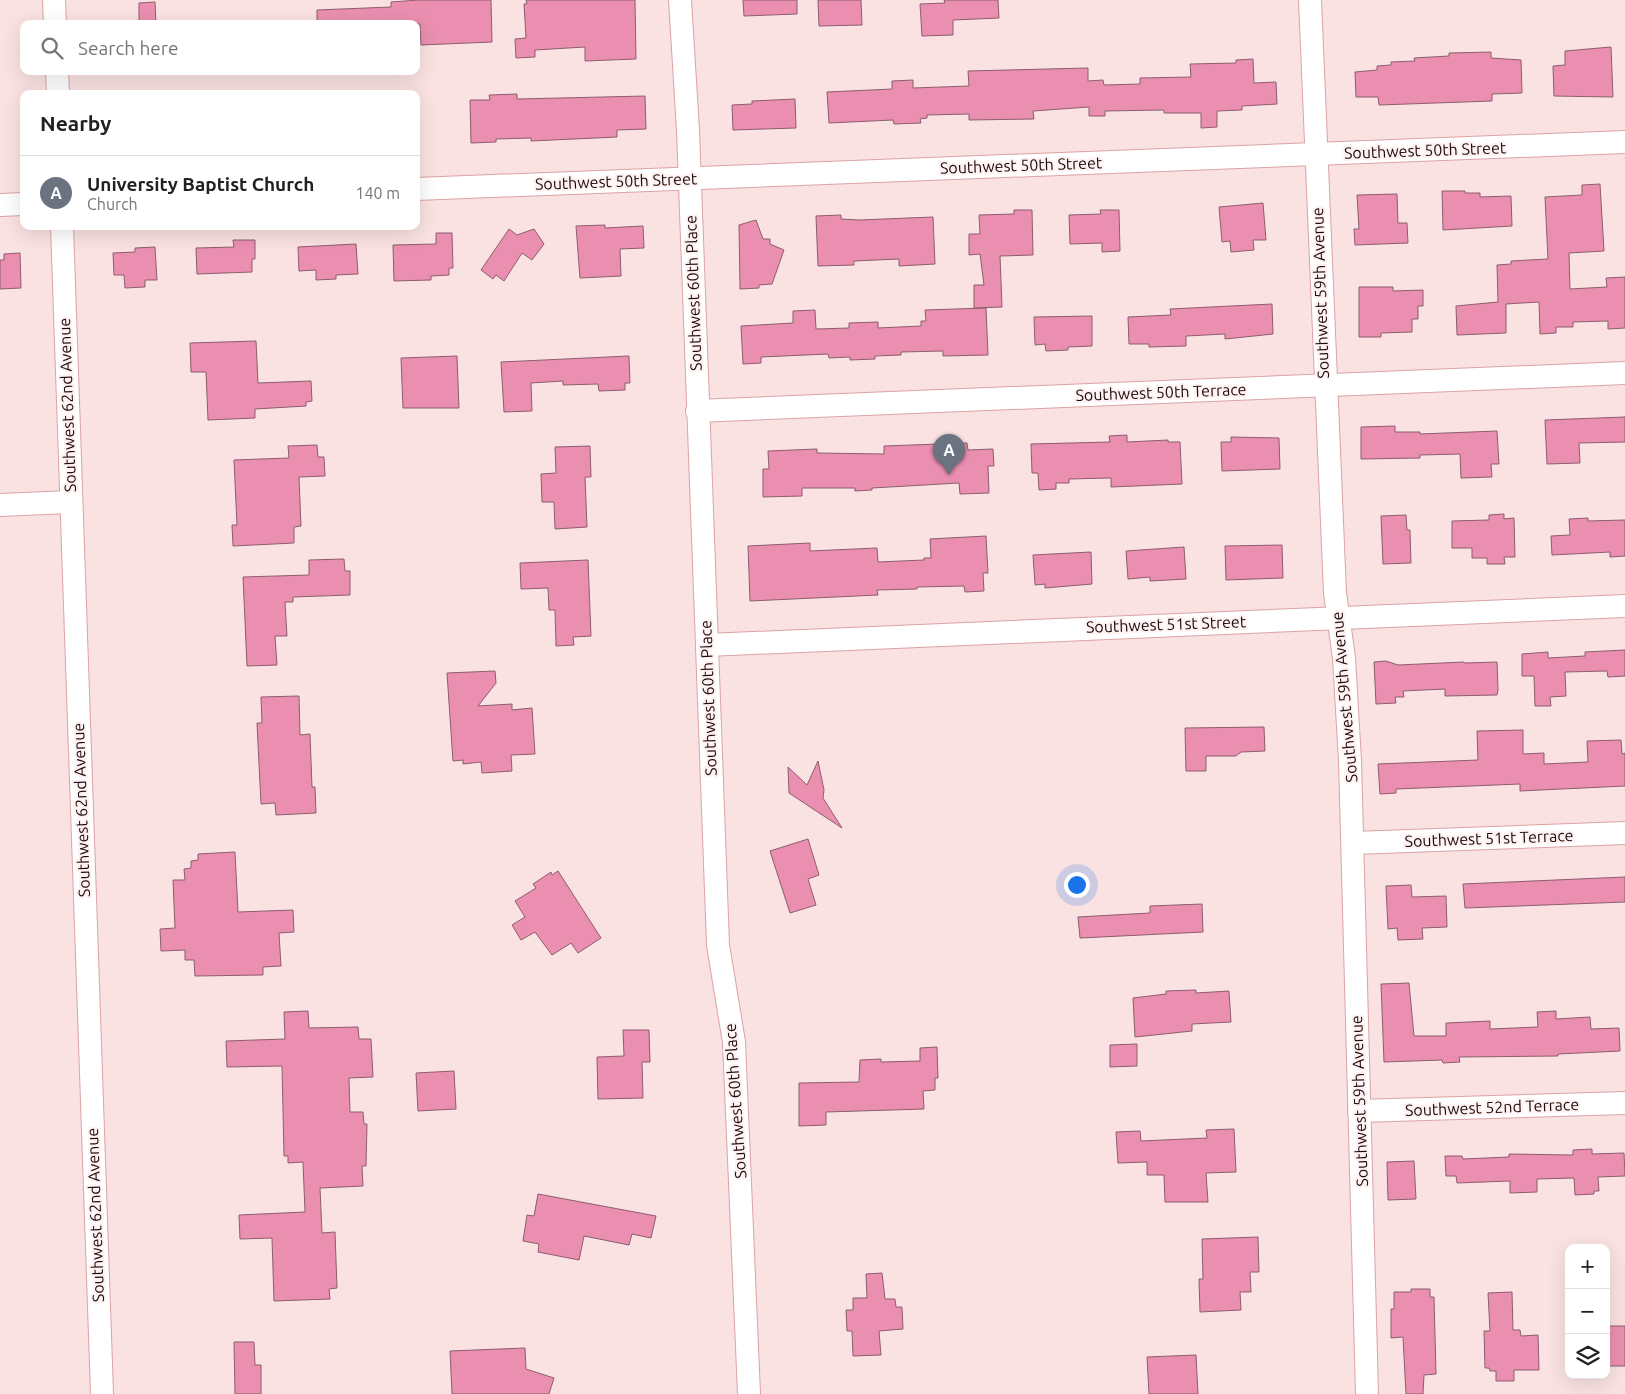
<!DOCTYPE html>
<meta charset="utf-8">
<style>
:root{--surface:#fff;--page:#f2f2f2;--text:#202124;--muted:#757577;--line:#e0e0e0;--accent:#3d8586}
body{margin:0;font-family:Ubuntu,sans-serif;background:var(--page);color:var(--text)}
.controls{position:absolute;right:15px;bottom:15px;display:grid;overflow:hidden;border-radius:10px;box-shadow:0 5px 20px #0002}
.controls button{width:45px;height:45px;display:grid;place-items:center;padding:0;border:0;border-bottom:1px solid var(--line);background:var(--surface);color:var(--text);font:25px sans-serif}
.you{position:absolute;left:1076px;top:884px;width:18px;height:18px;margin:-12px;border:4px solid #fff;border-radius:50%;background:#1a73e8;box-shadow:0 0 0 8px #1a73e833}
.badge{display:grid;place-items:center;width:32px;height:32px;border-radius:50%;background:var(--accent);color:#fff;font-size:16px;font-weight:700}
.pin{position:absolute;translate:-50% -41px;filter:drop-shadow(0 1px 2px #0008)}
.pin::after{content:'';position:absolute;top:26px;width:18px;height:15px;background:inherit;clip-path:polygon(0 0,100% 0,50% 100%)}
.list{margin:0;padding:0;list-style:none}
h2{display:flex;justify-content:space-between;align-items:center;height:65px;margin:0;padding:0 20px;font-size:21px}
h2 small{font-size:16px;font-weight:400;color:var(--muted)}
.list li{display:grid;grid-template-columns:32px 1fr auto;gap:15px;align-items:center;box-sizing:border-box;height:75px;padding:0 20px;border-top:1px solid var(--line)}
.list b{display:block;font-size:19px;white-space:nowrap}
.list p{margin:0;font-size:16px;white-space:nowrap;color:var(--muted)}
.list em{font-size:16px;font-style:normal;color:var(--muted)}
.icon{flex:none;width:28px;height:28px;fill:none;stroke:currentColor;stroke-width:2;stroke-linecap:round;stroke-linejoin:round}
.map{position:relative;flex:none;width:1625px;height:1394px;overflow:hidden}
.search{position:absolute;background:var(--surface);box-shadow:0 5px 20px #0002;left:20px;top:20px;width:400px;height:55px;display:flex;align-items:center;gap:12px;box-sizing:border-box;padding:0 18px;border-radius:10px;color:var(--muted);font-size:19px}
.panel{position:absolute;background:var(--surface);box-shadow:0 5px 20px #0002;left:20px;top:90px;width:400px;height:140px;border-radius:10px}
.map>svg:first-child{display:block}
.building{fill:#ea8fb0;stroke:#8d5d6e}
.lines{fill:none;stroke-linecap:round;stroke-linejoin:round}
.minor-casing{stroke:#dba3a4;stroke-width:24}
.minor{stroke:#fff;stroke-width:22}
.labels{text-anchor:middle;dominant-baseline:central;stroke-width:4.5;stroke-linejoin:round;paint-order:stroke}
.street-label{font-size:16px;fill:#1e0b0c;stroke:#fff2f2}
</style>
<div class="map">
<svg width="1625" height="1394" viewBox="0 0 1625 1394">
<rect width="100%" height="100%" fill="#fae2e2"/>
<g class="building">
<polygon points="419,0 491,0 492,42 421,45 420,24 317,24 317,10 391,7 391,2"/>
<polygon points="526,0 635,0 636,59 585,61 585,47 535,50 535,57 516,58 515,39 526,38 524,4 527,4"/>
<polygon points="743,0 797,0 797,14 744,16"/>
<polygon points="818,0 861,0 862,25 819,26"/>
<polygon points="944,0 998,0 999,18 953,20 953,35 922,36 920,4 945,3"/>
<polygon points="155,2 156,24 139,24 139,3"/>
<polygon points="1611,47 1613,97 1554,96 1553,66 1565,65 1565,51"/>
<polygon points="1491,52 1491,58 1521,60 1522,93 1492,94 1492,101 1379,105 1378,97 1356,97 1355,72 1377,70 1377,66 1391,65 1391,62 1415,61 1414,58 1449,56 1449,53"/>
<polygon points="1253,59 1254,83 1276,82 1277,104 1242,106 1242,110 1217,111 1217,127 1201,128 1201,113 1164,113 1164,110 1105,111 1105,116 1089,116 1089,107 1033,111 1034,119 969,120 969,114 927,115 927,118 920,119 921,123 894,124 893,120 829,123 827,92 892,89 892,81 913,80 913,88 969,86 968,71 1088,68 1088,81 1103,80 1104,85 1140,84 1140,78 1191,77 1190,64 1236,63 1236,60"/>
<polygon points="517,94 517,99 645,96 646,129 617,130 617,137 531,141 531,138 496,139 496,142 471,143 470,100 490,100 489,95"/>
<polygon points="795,99 796,128 733,130 732,105 752,104 752,101"/>
<polygon points="1600,184 1604,251 1569,253 1570,289 1607,287 1606,278 1625,277 1625,328 1608,329 1608,321 1573,322 1573,327 1556,327 1556,333 1540,334 1539,302 1506,304 1506,333 1457,335 1456,306 1498,302 1497,265 1511,264 1511,261 1548,259 1545,197 1582,195 1582,185"/>
<polygon points="1442,191 1465,191 1465,193 1480,193 1480,197 1511,196 1512,226 1443,230"/>
<polygon points="1397,194 1398,223 1407,223 1408,243 1355,245 1354,229 1359,229 1357,195"/>
<polygon points="1263,203 1266,240 1253,240 1254,250 1231,252 1230,241 1222,242 1219,207"/>
<polygon points="1014,210 1032,210 1033,255 1000,256 1002,307 974,308 974,285 984,285 980,254 969,255 969,234 980,234 979,215 1014,214"/>
<polygon points="1100,210 1119,210 1120,251 1102,252 1102,243 1070,244 1069,215 1101,214"/>
<polygon points="841,215 841,219 859,220 933,217 935,264 899,266 899,259 854,261 854,265 818,266 816,216"/>
<polygon points="756,220 763,239 770,239 770,244 784,250 772,284 759,285 759,288 740,289 739,225"/>
<polygon points="605,225 605,228 643,226 644,248 620,249 621,276 580,278 576,226"/>
<polygon points="509,229 517,235 534,229 544,244 532,260 522,253 504,281 496,275 493,279 481,270"/>
<polygon points="436,233 452,233 453,268 449,268 449,275 431,276 431,280 394,281 393,245 436,244"/>
<polygon points="233,240 255,240 255,259 252,259 252,272 197,274 196,248 234,247"/>
<polygon points="356,244 358,274 336,275 336,279 316,280 316,270 299,271 298,247"/>
<polygon points="155,247 157,280 145,280 145,287 125,288 124,275 114,275 113,253 135,252 135,248"/>
<polygon points="20,253 21,288 0,289 0,260 4,260 4,254"/>
<polygon points="1359,287 1393,287 1393,291 1423,290 1423,306 1418,306 1418,319 1412,319 1412,332 1381,333 1381,337 1359,337"/>
<polygon points="1272,304 1273,334 1225,339 1225,334 1186,336 1186,346 1149,347 1149,344 1129,344 1128,317 1171,315 1170,309"/>
<polygon points="986,308 988,355 943,356 943,351 901,352 901,355 875,356 875,359 850,360 850,357 829,358 828,354 761,357 761,363 743,364 741,326 793,323 793,311 815,310 816,329 849,328 849,323 878,322 878,328 921,326 921,321 926,321 925,310"/>
<polygon points="1092,316 1092,346 1068,347 1068,350 1046,351 1045,344 1035,345 1034,317"/>
<polygon points="256,341 258,383 311,381 312,401 306,402 306,406 255,409 255,418 208,420 206,372 191,372 190,343"/>
<polygon points="457,356 459,408 403,408 401,358"/>
<polygon points="629,356 630,383 625,383 625,390 599,391 598,384 563,385 563,381 531,383 532,411 504,412 501,362"/>
<polygon points="1625,417 1625,442 1579,443 1580,463 1547,464 1545,420"/>
<polygon points="1395,426 1395,432 1420,432 1420,434 1497,431 1499,464 1491,464 1492,477 1461,478 1460,454 1420,455 1420,458 1361,459 1361,427"/>
<polygon points="1127,435 1127,442 1168,440 1168,442 1180,442 1182,484 1111,487 1111,478 1069,479 1069,483 1056,483 1056,489 1039,490 1038,473 1032,473 1031,444 1110,442 1109,436"/>
<polygon points="1231,437 1279,438 1280,469 1222,471 1221,442 1231,442"/>
<polygon points="967,443 968,450 993,449 994,466 988,466 989,493 960,494 959,483 872,488 872,490 855,491 855,488 802,488 802,496 763,497 763,469 769,469 768,451 817,449 817,453 884,454 884,446"/>
<polygon points="317,445 318,457 324,457 325,476 299,477 301,526 294,527 294,543 233,546 232,525 237,525 234,460 289,458 288,446"/>
<polygon points="590,446 591,477 585,477 587,527 555,529 554,502 542,502 541,474 556,473 555,447"/>
<polygon points="1504,514 1504,519 1514,518 1515,557 1504,557 1505,564 1487,564 1487,558 1472,558 1472,548 1452,548 1452,521 1489,520 1489,515"/>
<polygon points="1406,515 1407,530 1410,530 1411,563 1383,564 1381,516"/>
<polygon points="1588,518 1588,521 1625,520 1625,556 1610,557 1610,552 1552,555 1551,536 1570,535 1569,519"/>
<polygon points="986,536 988,573 983,573 984,591 965,592 964,586 917,587 917,589 877,590 878,595 750,601 748,546 810,543 810,551 877,548 878,562 924,560 924,558 931,558 930,539"/>
<polygon points="1282,545 1283,578 1226,580 1225,546"/>
<polygon points="1184,547 1186,579 1150,581 1150,577 1128,579 1126,551"/>
<polygon points="1091,552 1092,584 1045,588 1045,584 1035,585 1033,555"/>
<polygon points="344,559 345,571 350,571 350,595 293,597 293,602 285,602 287,636 275,636 277,665 247,666 243,577 309,575 309,560"/>
<polygon points="588,560 591,636 573,637 574,645 556,646 555,610 549,610 548,588 521,589 520,563"/>
<polygon points="1625,650 1625,676 1608,677 1607,671 1565,672 1566,696 1550,697 1551,706 1535,706 1534,676 1522,676 1522,654 1548,652 1548,658 1585,656 1585,652"/>
<polygon points="1386,661 1398,665 1464,662 1465,663 1497,662 1498,690 1497,695 1445,696 1445,689 1403,691 1404,697 1395,697 1396,703 1376,704 1374,662"/>
<polygon points="495,671 496,683 478,706 512,704 512,710 532,708 535,754 511,755 512,771 482,773 481,762 463,764 463,760 453,761 447,673"/>
<polygon points="299,696 300,735 310,734 312,787 315,787 316,813 276,815 275,803 261,804 257,723 262,723 261,697"/>
<polygon points="1264,727 1265,751 1241,752 1236,756 1206,756 1206,771 1186,771 1185,728"/>
<polygon points="1523,730 1523,754 1544,753 1544,764 1588,762 1587,741 1621,740 1622,754 1625,753 1625,786 1520,791 1520,784 1396,789 1396,793 1380,794 1378,764 1478,760 1477,731"/>
<polygon points="818,761 824,790 823,798 842,828 789,793 788,767 807,785"/>
<polygon points="808,839 819,875 808,879 816,905 790,913 770,851"/>
<polygon points="235,852 238,912 293,910 294,932 279,933 281,966 263,967 263,975 195,976 194,960 185,960 185,950 161,951 160,929 175,928 173,880 185,880 184,869 191,868 191,861 198,860 198,854"/>
<polygon points="558,871 601,938 578,953 571,943 552,955 535,932 521,940 512,925 525,917 515,901 536,888 533,884 551,872 552,875"/>
<polygon points="1625,877 1625,902 1465,908 1463,884"/>
<polygon points="1411,885 1412,897 1446,896 1447,927 1422,928 1423,939 1398,940 1397,928 1388,929 1386,886"/>
<polygon points="1202,904 1203,932 1080,938 1078,917 1150,913 1150,906"/>
<polygon points="1409,983 1414,1036 1446,1036 1446,1023 1490,1021 1490,1029 1538,1027 1537,1012 1556,1011 1556,1019 1590,1017 1591,1029 1619,1028 1620,1051 1558,1054 1558,1056 1459,1057 1460,1062 1443,1063 1442,1060 1384,1062 1381,984"/>
<polygon points="1196,990 1196,993 1229,991 1231,1022 1192,1024 1192,1031 1135,1037 1133,998 1166,994 1166,991"/>
<polygon points="308,1011 309,1028 358,1027 359,1039 371,1039 373,1077 349,1078 350,1112 363,1112 364,1124 367,1124 366,1166 362,1166 363,1186 320,1188 322,1233 335,1232 337,1288 329,1289 330,1299 274,1301 272,1238 240,1239 239,1215 305,1212 303,1162 288,1163 288,1156 284,1156 282,1066 227,1067 226,1041 285,1039 284,1012"/>
<polygon points="623,1030 649,1030 650,1062 642,1062 643,1098 598,1099 597,1057 624,1056"/>
<polygon points="1137,1044 1137,1066 1110,1067 1110,1045"/>
<polygon points="937,1047 938,1078 935,1078 935,1090 923,1091 924,1109 826,1112 826,1125 799,1126 799,1083 859,1082 860,1060 881,1059 881,1062 920,1061 920,1048"/>
<polygon points="454,1071 456,1109 418,1111 416,1073"/>
<polygon points="1234,1129 1236,1172 1206,1173 1208,1202 1165,1202 1164,1175 1147,1175 1147,1162 1118,1163 1116,1132 1140,1131 1141,1141 1207,1138 1206,1130"/>
<polygon points="1592,1149 1592,1154 1624,1153 1625,1176 1598,1177 1599,1191 1594,1191 1594,1194 1575,1195 1574,1178 1537,1179 1537,1192 1510,1193 1510,1181 1457,1183 1456,1176 1446,1176 1445,1156 1462,1156 1463,1159 1509,1157 1509,1154 1573,1155 1573,1150"/>
<polygon points="1414,1161 1416,1199 1388,1200 1387,1162"/>
<polygon points="538,1194 656,1216 651,1238 632,1234 629,1245 584,1236 579,1260 538,1252 539,1244 523,1241 527,1215 534,1216"/>
<polygon points="1258,1237 1259,1272 1250,1272 1251,1292 1240,1292 1241,1310 1200,1312 1199,1279 1203,1279 1202,1239"/>
<polygon points="882,1273 885,1299 895,1299 896,1307 902,1307 903,1329 879,1331 881,1355 853,1356 852,1331 847,1331 846,1310 853,1310 853,1298 867,1298 866,1274"/>
<polygon points="1411,1289 1430,1289 1430,1297 1434,1297 1436,1374 1424,1375 1423,1394 1406,1394 1403,1337 1391,1338 1391,1309 1394,1309 1394,1292 1411,1292"/>
<polygon points="1512,1292 1513,1330 1520,1330 1521,1336 1538,1335 1539,1370 1514,1370 1514,1381 1496,1381 1496,1371 1490,1371 1489,1368 1485,1368 1484,1331 1490,1331 1488,1293"/>
<rect x="1606" y="1326" width="19" height="40"/>
<polygon points="234,1342 254,1342 255,1365 261,1365 261,1394 235,1394"/>
<polygon points="525,1348 526,1369 554,1378 549,1394 452,1394 450,1351"/>
<polygon points="1196,1355 1198,1394 1149,1394 1147,1357"/>
</g>
<g class="lines">
<g class="minor-casing">
<g id="minor">
<polyline points="54,0 55,24"/>
<polyline points="680,0 688,130 718,945 734,1042 749,1394"/>
<polyline points="1310,0 1335,593 1344,658 1350,761 1367,1394"/>
<polyline points="57,71 58,94"/>
<polyline points="416,189 1625,142"/>
<polyline points="0,205 24,204"/>
<polyline points="62,226 102,1394"/>
<polyline points="697,411 1625,373"/>
<polyline points="0,505 70,502"/>
<polyline points="707,645 1625,606"/>
<polyline points="1353,843 1625,833"/>
<polyline points="1359,1111 1625,1103"/>
</g>
</g>
<use href="#minor" class="minor"/>
</g>
<g class="labels">
<g class="street-label">
<text transform="translate(1425 150) rotate(-2)">Southwest 50th Street</text>
<text transform="translate(1021 165) rotate(-2)">Southwest 50th Street</text>
<text transform="translate(616 181) rotate(-2)">Southwest 50th Street</text>
<text transform="translate(693 293) rotate(-92)">Southwest 60th Place</text>
<text transform="translate(1320 293) rotate(-92)">Southwest 59th Avenue</text>
<text transform="translate(1161 392) rotate(-2)">Southwest 50th Terrace</text>
<text transform="translate(67 405) rotate(-92)">Southwest 62nd Avenue</text>
<text transform="translate(1166 624) rotate(-2)">Southwest 51st Street</text>
<text transform="translate(1344 697) rotate(-95)">Southwest 59th Avenue</text>
<text transform="translate(708 698) rotate(-92)">Southwest 60th Place</text>
<text transform="translate(81 810) rotate(-92)">Southwest 62nd Avenue</text>
<text transform="translate(1489 838) rotate(-2)">Southwest 51st Terrace</text>
<text transform="translate(735 1101) rotate(-94)">Southwest 60th Place</text>
<text transform="translate(1359 1101) rotate(-92)">Southwest 59th Avenue</text>
<text transform="translate(1492 1107) rotate(-2)">Southwest 52nd Terrace</text>
<text transform="translate(95 1215) rotate(-92)">Southwest 62nd Avenue</text>
</g>
</g>
</svg>
<div class="controls">
<button>+</button>
<button>−</button>
<button><svg class="icon" aria-label="layers" viewBox="0 0 24 24"><path d="M12 4l9 5-9 5-9-5zM3 14l9 5 9-5"/></svg></button>
</div>
<div class="you"></div>
<div class="pin badge" style="left:949px;top:475px;background:#6b7280">A</div>
<div class="search"><svg class="icon" aria-label="search" viewBox="0 0 24 24"><circle cx="10" cy="10" r="6"/><path d="M15 15l6 6"/></svg>Search here</div>
<section class="panel">
<h2>Nearby<small></small></h2>
<ul class="list">
<li><span class="badge" style="background:#6b7280">A</span><div><b>University Baptist Church</b><p>Church</p></div><em>140 m</em></li>
</ul>
</section>
</div>
